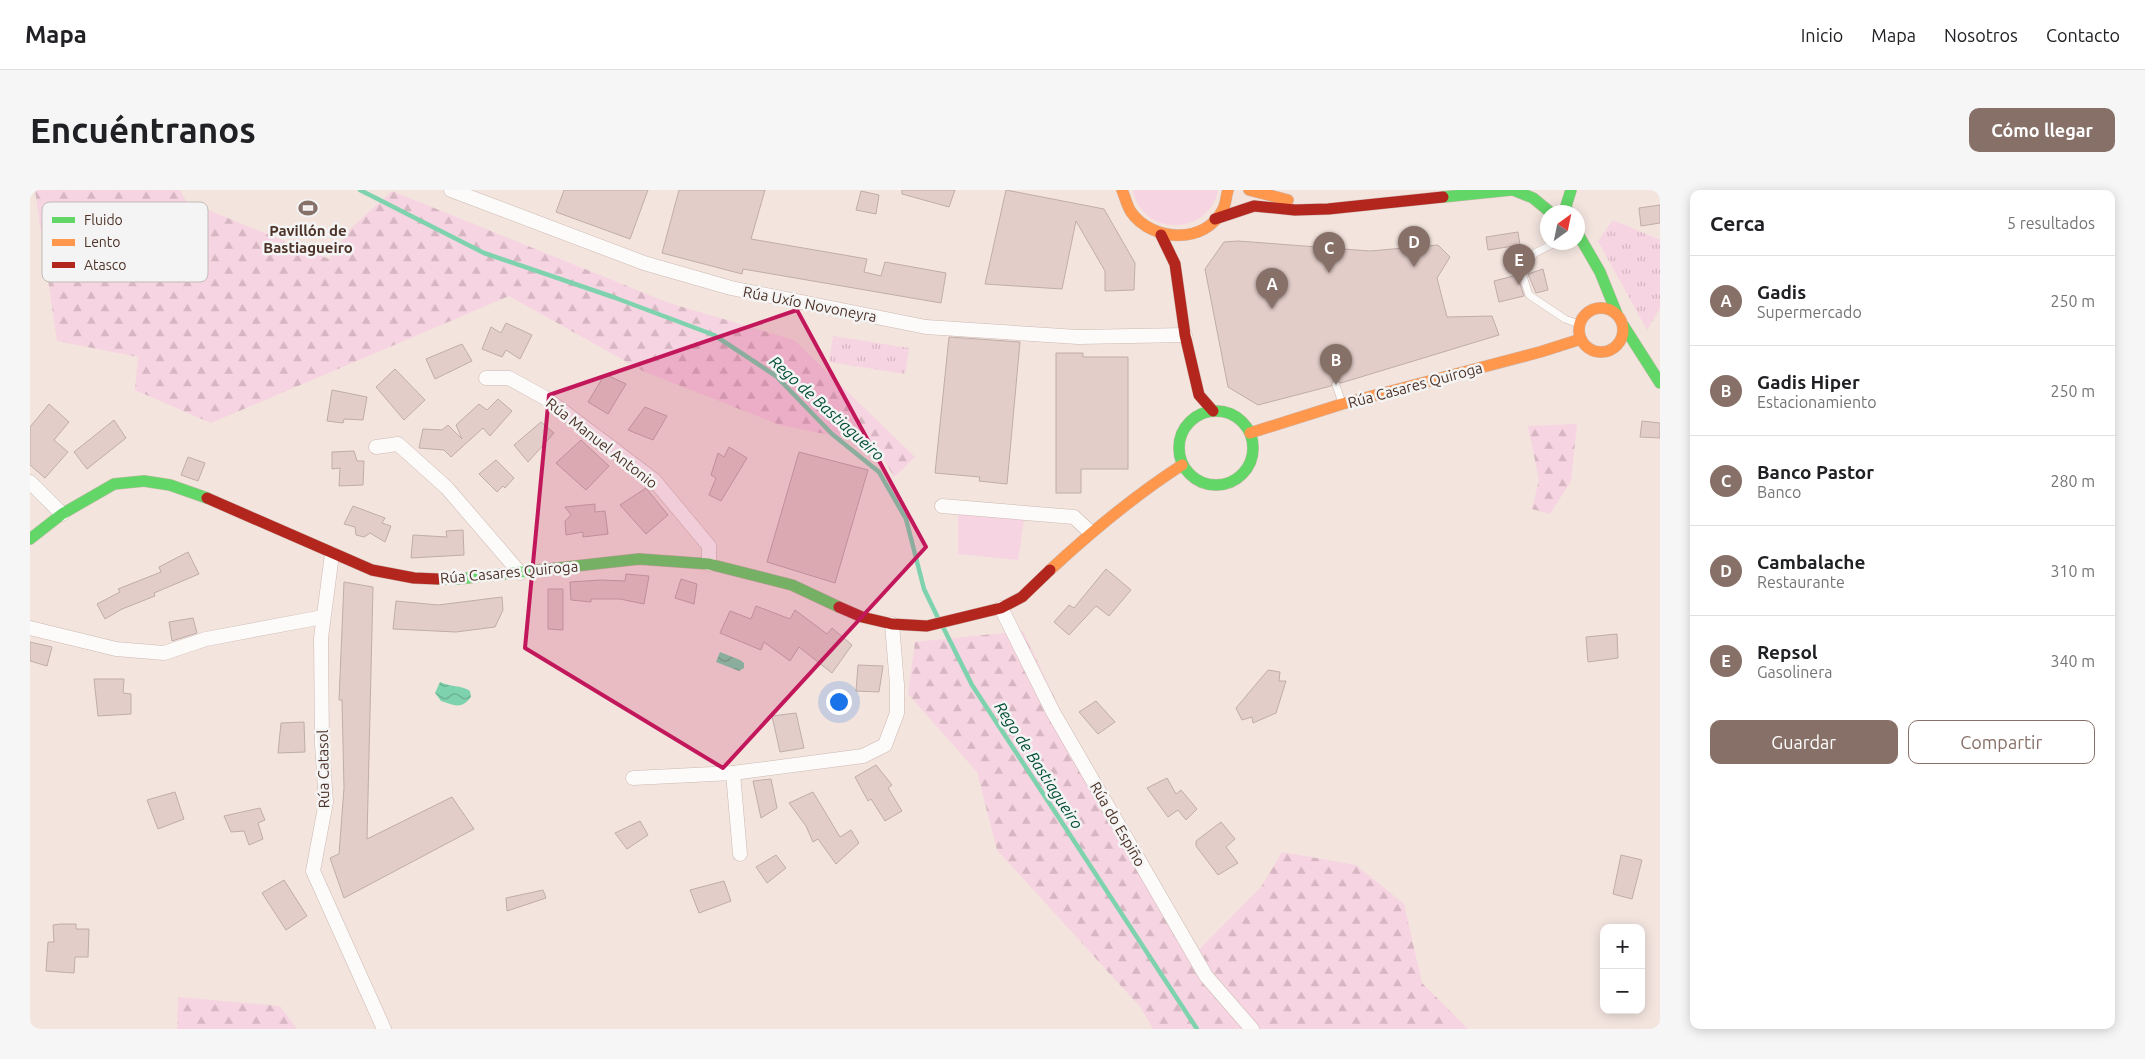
<!DOCTYPE html>
<html lang="es">
<meta charset="utf-8">
<style>
:root{--surface:#fff;--page:#f6f6f6;--text:#202124;--muted:#757577;--line:#e0e0e0;--accent:#877067}
body{margin:0;font-family:Ubuntu,sans-serif;background:var(--page);color:var(--text)}
.controls{position:absolute;right:15px;bottom:15px;display:grid;overflow:hidden;border-radius:10px;box-shadow:0 2px 12px #0003}
.controls button{width:45px;height:45px;display:grid;place-items:center;padding:0;border:0;border-bottom:1px solid var(--line);background:var(--surface);color:var(--text);font:25px sans-serif}
.compass{position:absolute;left:1510px;top:15px;width:45px;height:45px;border-radius:50%;background:var(--surface);box-shadow:0 2px 12px #0003;rotate:33deg}
.you{position:absolute;left:808px;top:511px;width:18px;height:18px;margin:-12px;border:4px solid #fff;border-radius:50%;background:#1a73e8;box-shadow:0 0 0 8px #1a73e833}
.badge{display:grid;place-items:center;width:32px;height:32px;border-radius:50%;background:var(--accent);color:#fff;font-size:16px;font-weight:700}
.pin{position:absolute;translate:-50% -41px;filter:drop-shadow(0 1px 2px #0008)}
.pin::after{content:'';position:absolute;top:26px;width:18px;height:15px;background:inherit;clip-path:polygon(0 0,100% 0,50% 100%)}
.list{margin:0;padding:0;list-style:none}
h2{display:flex;justify-content:space-between;align-items:center;height:65px;margin:0;padding:0 20px;font-size:21px}
h2 small{font-size:16px;font-weight:400;color:var(--muted)}
.list li{display:grid;grid-template-columns:32px 1fr auto;gap:15px;align-items:center;box-sizing:border-box;height:90px;padding:0 20px;border-top:1px solid var(--line)}
.list b{display:block;font-size:19px;white-space:nowrap}
.list p{margin:0;font-size:16px;white-space:nowrap;color:var(--muted)}
.list em{font-size:16px;font-style:normal;color:var(--muted)}
.actions{display:flex;gap:10px;padding:15px 20px}
.actions a{flex:1;padding:11px 0;border:1px solid var(--accent);border-radius:10px;text-align:center;font-size:18px;color:var(--accent)}
.actions .main{background:var(--accent);color:#fff}
.map{position:relative;flex:none;width:1630px;height:839px;overflow:hidden;border-radius:10px}
header{display:flex;align-items:center;gap:30px;box-sizing:border-box;height:70px;padding:0 25px;background:var(--surface);border-bottom:1px solid var(--line)}
header strong{font-size:24px}
nav{display:flex;gap:28px;margin-inline-start:auto;font-size:18px}
.intro{display:flex;align-items:center;justify-content:space-between;box-sizing:border-box;height:120px;padding:0 30px}
h1{margin:0;font-size:35px}
.button{padding:12px 22px;border-radius:10px;background:var(--accent);color:#fff;font-size:18px;font-weight:700}
main{display:flex;gap:30px;padding:0 30px}
aside{flex:1;background:var(--surface);border-radius:10px;box-shadow:0 2px 12px #0003}
.map>svg:first-child{display:block}
.grass{fill:url(#grass-tufts)}
.forest{fill:url(#forest-firs)}
.garden{fill:#f7d4e1}
.water{fill:url(#water-waves)}
.lines{fill:none;stroke-linecap:round;stroke-linejoin:round}
.stream{stroke:#7ed3ae;stroke-width:4.5}
.building{fill:#e2cdc9;stroke:#c0aca9}
.lane-casing{stroke:#ccb9b1;stroke-width:8}
.street-casing{stroke:#ccb9b1;stroke-width:15}
.fast-casing{stroke:#ccb9b1;stroke-width:12}
.slow-casing{stroke:#ccb9b1;stroke-width:12}
.jam-casing{stroke:#ccb9b1;stroke-width:12}
.lane{stroke:#fdfbfa;stroke-width:7}
.street{stroke:#fdfbfa;stroke-width:14}
.fast{stroke:#63d668;stroke-width:11}
.slow{stroke:#ff974d;stroke-width:11}
.jam{stroke:#b3261e;stroke-width:11}
.marked{fill:#c2185b;fill-opacity:0.2;stroke:#c2185b;stroke-width:4;stroke-linejoin:round}
.labels{text-anchor:middle;dominant-baseline:central;stroke-width:5;stroke-linejoin:round;paint-order:stroke}
.poi-label{font-size:15px;font-weight:bold;fill:#4d3227;stroke:#f4f4f4}
.street-label{font-size:15px;fill:#4d3227;stroke:#f4f4f4}
.water-label{font-size:16px;font-style:italic;fill:#014e35;stroke:#f4f4f4}
.key{fill:#f4f4f4;stroke:#c2bab6;stroke-width:1}
.key-label{font-size:14px;fill:#4d3227}
</style>
<header>
<strong>Mapa</strong>
<nav><a>Inicio</a><a>Mapa</a><a>Nosotros</a><a>Contacto</a></nav>
</header>
<div class="intro"><h1>Encuéntranos</h1><a class="button">Cómo llegar</a></div>
<main>
<div class="map">
<svg width="1630" height="839" viewBox="0 0 1630 839">
<defs>
<pattern id="grass-tufts" width="24" height="20" patternUnits="userSpaceOnUse" patternTransform="scale(1.25)"><rect width="24" height="20" fill="#f7d4e1"/><path d="M3 7l-1-3M5 7V3M7 7l1-3M15 17l-1-3M17 17v-4M19 17l1-3" fill="none" stroke="#d5b6c1"/></pattern>
<pattern id="forest-firs" width="22" height="20" patternUnits="userSpaceOnUse" patternTransform="scale(1.25)"><rect width="22" height="20" fill="#f7d4e1"/><path d="M5 1l3.5 6h-7zM16 11l3.5 6h-7z" fill="#d5b6c1"/></pattern>
<pattern id="water-waves" width="16" height="10" patternUnits="userSpaceOnUse" patternTransform="scale(1.25)"><rect width="16" height="10" fill="#7ed3ae"/><path d="M0 5q4-4 8 0t8 0" fill="none" stroke="#69ac8e"/></pattern>
</defs>
<rect width="100%" height="100%" fill="#f3e4de"/>
<g class="grass">
<polygon points="1583,30 1630,50 1630,118 1617,140 1568,51"/>
<polygon points="803,146 879,158 875,184 799,172"/>
</g>
<g class="forest">
<polygon points="5,0 150,0 156,11 299,69 321,38 362,1 639,113 764,150 885,267 864,287 845,254 750,235 613,181 479,106 181,233 105,200 108,167 27,151"/>
<polygon points="1547,234 1541,291 1520,324 1502,319 1509,290 1498,236"/>
<polygon points="993,441 1059,580 1167,762 1231,697 1252,662 1326,675 1374,714 1392,793 1438,839 1123,839 1111,818 967,660 947,582 878,504 885,452"/>
<polygon points="148,807 250,816 267,839 147,839"/>
</g>
<g class="garden">
<path d="M1103,0H1188C1179,47 1111,47 1103,0Z"/>
<polygon points="928,322 994,330 988,370 928,364"/>
</g>
<g class="water">
<polygon points="690,462 710,470 714,473 714,478 709,481 686,472"/>
<path d="M410,492C420,497 431,495 440,501L441,507C431,520 424,515 411,511L405,503Z"/>
</g>
<g class="lines">
<g class="stream">
<polyline points="330,0 454,63 583,107 684,145 746,186 802,244 849,282 876,329 894,399 908,428"/>
<polyline points="913,437 942,495 1167,839"/>
</g>
</g>
<g class="building">
<polygon points="534,0 618,0 600,49 526,22"/>
<polygon points="649,0 735,0 721,49 837,69 834,82 851,86 855,72 916,83 911,113 713,79 712,84 632,63"/>
<polygon points="872,0 925,0 919,17 872,4"/>
<polygon points="976,0 1074,19 1105,73 1104,100 1075,101 1075,81 1046,31 1032,99 955,94"/>
<polygon points="831,1 849,5 846,24 826,20"/>
<polygon points="1630,15 1630,33 1611,36 1609,18"/>
<polygon points="1488,42 1490,55 1458,60 1456,47"/>
<polygon points="1208,51 1340,61 1408,55 1420,67 1407,88 1417,127 1462,126 1469,145 1311,193 1305,190 1301,196 1228,215 1198,197 1175,79 1194,52"/>
<polygon points="1513,79 1518,100 1506,103 1498,84"/>
<polygon points="1487,85 1494,106 1469,112 1464,91"/>
<polygon points="476,133 502,145 490,169 476,160 472,167 452,159 461,137 471,143"/>
<polygon points="919,147 990,152 977,294 949,291 950,287 905,283"/>
<polygon points="432,154 442,171 405,189 396,169"/>
<polygon points="1026,163 1053,163 1053,167 1098,167 1098,279 1051,279 1051,303 1026,303"/>
<polygon points="365,179 395,210 374,230 346,197"/>
<polygon points="575,184 596,194 578,224 558,212"/>
<polygon points="302,200 337,207 333,230 314,229 313,233 297,231"/>
<polygon points="468,209 482,221 460,246 453,238 421,267 414,260 389,258 393,239 412,240 418,235 432,249 426,235 449,214 457,220"/>
<polygon points="19,214 39,232 24,250 38,262 15,288 0,275 0,237"/>
<polygon points="615,217 637,226 623,250 598,240"/>
<polygon points="84,230 96,248 57,279 44,262"/>
<polygon points="1612,231 1630,233 1630,248 1610,247"/>
<polygon points="511,232 524,243 498,272 484,255"/>
<polygon points="551,250 579,276 556,300 526,273"/>
<polygon points="699,257 717,268 691,311 679,305 686,288 681,285 688,263 694,267"/>
<polygon points="324,261 327,271 334,271 333,295 309,296 310,278 302,279 302,262"/>
<polygon points="769,262 838,280 805,393 737,372"/>
<polygon points="158,267 175,273 168,291 151,285"/>
<polygon points="466,270 484,288 475,298 473,296 467,302 449,284"/>
<polygon points="616,298 638,325 616,344 590,315"/>
<polygon points="565,314 565,322 575,321 578,344 553,347 553,342 536,345 535,331 541,325 535,317"/>
<polygon points="323,316 355,328 352,333 361,336 355,352 340,343 334,347 326,345 325,337 314,334"/>
<polygon points="433,340 434,365 381,368 383,345 417,347 416,341"/>
<polygon points="158,362 169,384 124,403 125,406 92,419 75,429 67,414 90,402 88,399 131,382 129,377"/>
<polygon points="1076,379 1101,400 1079,426 1066,416 1039,445 1024,432 1039,415 1044,418"/>
<polygon points="596,384 619,386 614,414 590,409 561,409 561,412 541,410 540,392 571,390 595,391"/>
<polygon points="651,389 667,394 664,414 645,408"/>
<polygon points="314,392 343,397 337,649 422,607 444,639 314,708 300,668 309,664 314,598 312,510 309,510"/>
<polygon points="518,399 533,399 533,440 518,439"/>
<polygon points="472,407 473,420 465,437 426,442 363,439 366,411 408,415"/>
<polygon points="726,416 760,429 765,420 797,444 802,438 822,455 802,483 769,457 760,471 734,452 731,460 690,443 700,421 721,429"/>
<polygon points="163,428 167,443 142,451 139,432"/>
<polygon points="1587,444 1588,468 1558,472 1556,447"/>
<polygon points="0,452 22,457 17,476 0,471"/>
<polygon points="828,475 853,476 849,502 826,501"/>
<polygon points="1238,480 1250,482 1249,491 1256,491 1246,523 1223,533 1222,527 1212,530 1206,518"/>
<polygon points="64,489 94,489 93,503 101,504 101,524 68,526"/>
<polygon points="1066,511 1085,532 1068,544 1049,522"/>
<polygon points="766,523 774,558 750,562 742,526"/>
<polygon points="274,532 275,562 248,563 251,533"/>
<polygon points="846,575 862,595 858,598 872,621 855,631 841,609 838,611 825,587"/>
<polygon points="1137,588 1146,604 1151,600 1167,619 1156,630 1148,620 1138,627 1117,598"/>
<polygon points="741,589 747,618 731,628 723,591"/>
<polygon points="145,602 154,629 128,639 117,610"/>
<polygon points="783,602 810,647 821,640 829,653 806,674 788,649 783,652 776,636 759,613"/>
<polygon points="230,618 235,630 228,633 233,649 219,655 214,641 201,642 194,626"/>
<polygon points="610,631 618,645 597,659 585,643"/>
<polygon points="1191,632 1205,649 1196,657 1208,673 1188,685 1166,656 1166,651"/>
<polygon points="746,665 756,678 737,693 726,677"/>
<polygon points="1591,665 1612,670 1602,709 1583,704"/>
<polygon points="254,690 277,726 256,740 232,703"/>
<polygon points="694,691 701,711 669,723 660,700"/>
<polygon points="513,700 516,708 477,721 476,708"/>
<polygon points="30,734 46,734 46,739 59,739 58,767 45,767 44,783 16,781 18,752 24,752 23,735"/>
</g>
<g class="lines">
<g class="lane-casing">
<g id="lane">
<polyline points="1527,52 1505,63 1492,83 1499,105 1535,129 1549,134"/>
<polyline points="1306,195 1312,213"/>
</g>
</g>
<g class="street-casing">
<g id="street">
<polyline points="421,0 614,73 701,98 896,137 1048,147 1155,145"/>
<polyline points="456,188 479,188 517,209 624,290 679,356 679,374"/>
<polyline points="346,257 368,254 417,298 490,383"/>
<polyline points="0,292 32,324"/>
<polyline points="912,316 1044,327 1060,342"/>
<polyline points="302,364 291,448 292,554 296,612 283,681 354,839"/>
<polyline points="971,418 1023,522 1176,786 1222,839"/>
<polyline points="0,438 86,459 134,463 176,449 293,427"/>
<polyline points="703,583 710,664"/>
<polyline points="603,588 703,583 833,566 855,555 867,523 867,495 862,434"/>
</g>
</g>
<g class="fast-casing">
<g id="fast">
<polyline points="1483,0 1503,8 1520,22"/>
<polyline points="1413,7 1481,0"/>
<polyline points="1538,22 1536,16 1541,0"/>
<polyline points="1548,44 1570,82 1587,124"/>
<polyline points="1593,135 1630,193"/>
<circle cx="1186" cy="258" r="37"/>
<polyline points="0,349 32,324 84,294 114,291 140,295 177,308"/>
<polyline points="408,389 428,389 609,369 679,374 762,395 809,417"/>
</g>
</g>
<g class="slow-casing">
<g id="slow">
<path d="M1092,0C1095,7 1097,16 1101,22C1122,52 1176,55 1193,19C1196,14 1196,6 1198,0"/>
<polyline points="1219,0 1258,10"/>
<circle cx="1571" cy="140" r="22"/>
<polyline points="1220,243 1312,214 1510,162 1551,149"/>
<path d="M1020,380C1062,341 1104,306 1152,275"/>
</g>
</g>
<g class="jam-casing">
<g id="jam">
<polyline points="1185,29 1224,16 1265,20 1298,19 1413,7"/>
<polyline points="1131,45 1145,74 1155,145 1169,205 1183,221"/>
<polyline points="177,308 342,380 384,388 408,389"/>
<polyline points="809,417 832,427 862,434 897,436 971,418 992,407 1020,380"/>
</g>
</g>
<use href="#lane" class="lane"/>
<use href="#street" class="street"/>
<use href="#fast" class="fast"/>
<use href="#slow" class="slow"/>
<use href="#jam" class="jam"/>
</g>
<path class="marked" d="M767,120L896,357L693,578L495,458L519,205Z"/>
<defs>
<g id="stadium-bare" transform="scale(1.5)"><path d="M0-5a6.5 5 0 1 0 0 10a6.5 5 0 1 0 0-10ZM-3.5-1.8h7v3.6h-7Z" fill="#877067" stroke="#f4f4f4" stroke-width="2.5" paint-order="stroke"/></g>
</defs>
<g fill-rule="evenodd">
<use href="#stadium-bare" x="278" y="18"/>
</g>
<g class="labels">
<g class="poi-label">
<text x="278" y="40">Pavillón de<tspan x="278" dy="17">Bastiagueiro</tspan></text>
</g>
<g class="street-label">
<text transform="translate(780 114) rotate(11)">Rúa Uxío Novoneyra</text>
<text transform="translate(1385 195) rotate(-15)">Rúa Casares Quiroga</text>
<text transform="translate(572 253) rotate(38)">Rúa Manuel Antonio</text>
<text transform="translate(479 382) rotate(-5)">Rúa Casares Quiroga</text>
<text transform="translate(293 579) rotate(-91)">Rúa Catasol</text>
<text transform="translate(1088 634) rotate(60)">Rúa do Espiño</text>
</g>
<g class="water-label">
<text transform="translate(797 218) rotate(42)">Rego de Bastiagueiro</text>
<text transform="translate(1009 575) rotate(57)">Rego de Bastiagueiro</text>
</g>
</g>
<rect x="12" y="12" width="166" height="80" rx="8" class="key"/>
<rect x="22" y="27" width="23" height="6" fill="#63d668"/>
<rect x="22" y="49" width="23" height="7" fill="#ff974d"/>
<rect x="22" y="72" width="23" height="6" fill="#b3261e"/>
<g class="key-label">
<text x="54" y="35">Fluido</text>
<text x="54" y="57">Lento</text>
<text x="54" y="80">Atasco</text>
</g>
</svg>
<div class="controls">
<button>+</button>
<button>−</button>
</div>
<svg class="compass" viewBox="-18 -18 36 36"><path d="M0-13l5 13h-10z" fill="#e53935"/><path d="M0 13l5-13h-10z" fill="#757577"/></svg>
<div class="you"></div>
<div class="pin badge" style="left:1242px;top:119px">A</div>
<div class="pin badge" style="left:1306px;top:195px">B</div>
<div class="pin badge" style="left:1299px;top:83px">C</div>
<div class="pin badge" style="left:1384px;top:77px">D</div>
<div class="pin badge" style="left:1489px;top:95px">E</div>
</div>
<aside>
<h2>Cerca<small>5 resultados</small></h2>
<ul class="list">
<li><span class="badge">A</span><div><b>Gadis</b><p>Supermercado</p></div><em>250 m</em></li>
<li><span class="badge">B</span><div><b>Gadis Hiper</b><p>Estacionamiento</p></div><em>250 m</em></li>
<li><span class="badge">C</span><div><b>Banco Pastor</b><p>Banco</p></div><em>280 m</em></li>
<li><span class="badge">D</span><div><b>Cambalache</b><p>Restaurante</p></div><em>310 m</em></li>
<li><span class="badge">E</span><div><b>Repsol</b><p>Gasolinera</p></div><em>340 m</em></li>
</ul>
<div class="actions"><a class="main">Guardar</a><a>Compartir</a></div>
</aside>
</main>
